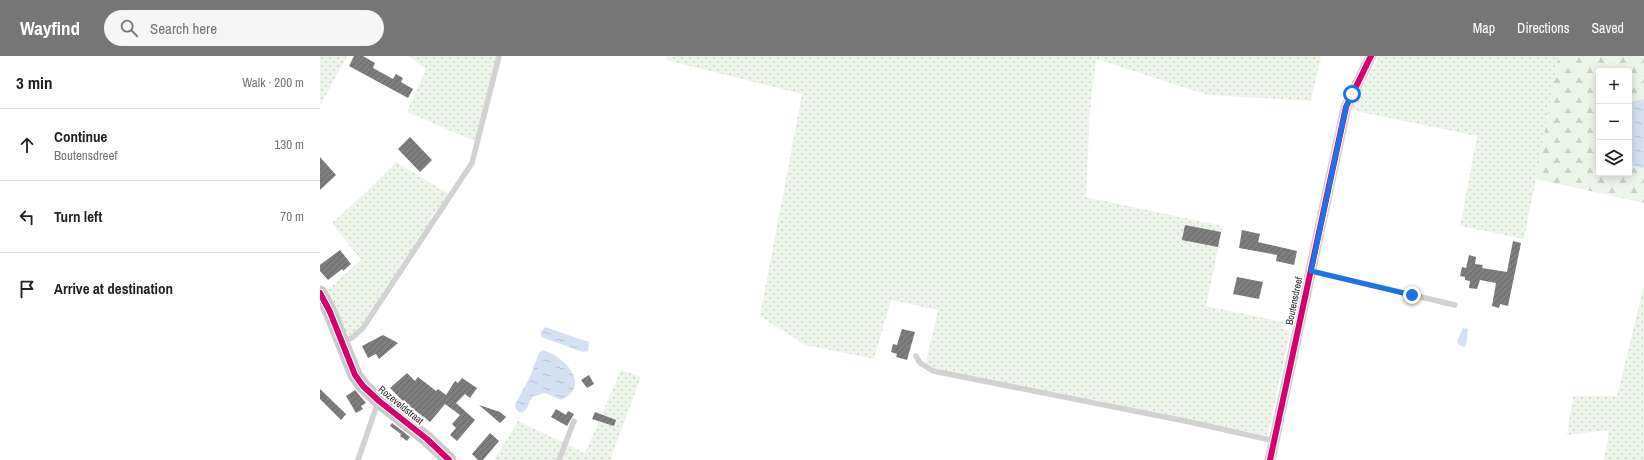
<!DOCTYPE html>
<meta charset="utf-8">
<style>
:root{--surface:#fff;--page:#f6f6f6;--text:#222;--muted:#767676;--line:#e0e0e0;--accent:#767676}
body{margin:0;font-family:"Archivo Narrow",sans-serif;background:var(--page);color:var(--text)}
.controls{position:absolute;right:12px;top:12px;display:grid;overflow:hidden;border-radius:4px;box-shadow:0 2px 10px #0003}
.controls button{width:36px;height:36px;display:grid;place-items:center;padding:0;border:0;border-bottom:1px solid var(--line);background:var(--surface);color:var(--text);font:20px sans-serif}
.stop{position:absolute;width:12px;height:12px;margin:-9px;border:3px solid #1a73e8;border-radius:50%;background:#fff}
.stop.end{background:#1a73e8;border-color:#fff;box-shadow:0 1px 4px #0008}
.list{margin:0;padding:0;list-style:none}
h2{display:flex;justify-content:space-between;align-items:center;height:52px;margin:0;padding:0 16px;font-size:17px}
h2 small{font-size:13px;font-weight:400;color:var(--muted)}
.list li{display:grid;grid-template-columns:26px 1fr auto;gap:12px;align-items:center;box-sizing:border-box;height:72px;padding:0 16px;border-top:1px solid var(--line)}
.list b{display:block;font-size:15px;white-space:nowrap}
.list p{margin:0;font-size:13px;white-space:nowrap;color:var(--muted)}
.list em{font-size:13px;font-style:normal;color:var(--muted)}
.icon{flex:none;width:22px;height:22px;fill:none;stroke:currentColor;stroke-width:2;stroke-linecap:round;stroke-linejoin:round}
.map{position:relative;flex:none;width:1324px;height:404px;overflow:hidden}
header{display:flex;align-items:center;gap:24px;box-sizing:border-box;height:56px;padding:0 20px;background:var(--accent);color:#fff}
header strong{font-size:19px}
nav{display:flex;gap:22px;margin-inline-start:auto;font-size:14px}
.search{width:280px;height:36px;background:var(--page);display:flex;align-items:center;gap:10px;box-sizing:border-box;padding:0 14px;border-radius:22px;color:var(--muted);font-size:15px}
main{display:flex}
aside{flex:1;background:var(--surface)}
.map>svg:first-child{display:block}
.grass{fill:url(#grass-dots)}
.forest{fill:url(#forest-firs)}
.water{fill:url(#water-ripples)}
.building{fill:url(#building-hatch)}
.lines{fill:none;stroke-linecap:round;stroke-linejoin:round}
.lane{stroke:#d2d2d2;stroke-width:5.5}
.street{stroke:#d2d2d2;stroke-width:11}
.secondary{stroke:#cbcbcb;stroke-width:15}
.cycleway-casing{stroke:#fff;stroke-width:8}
.cycleway{stroke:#d6006c;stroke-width:6}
.route{stroke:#1a73e8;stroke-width:5}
.labels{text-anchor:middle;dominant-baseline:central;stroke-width:4;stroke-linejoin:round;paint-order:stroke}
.street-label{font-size:10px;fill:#2d2d2d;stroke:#fff}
</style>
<header>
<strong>Wayfind</strong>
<div class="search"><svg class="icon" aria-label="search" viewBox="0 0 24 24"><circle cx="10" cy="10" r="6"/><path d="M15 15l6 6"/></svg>Search here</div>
<nav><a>Map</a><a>Directions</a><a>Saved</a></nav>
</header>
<main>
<aside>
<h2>3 min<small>Walk · 200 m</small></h2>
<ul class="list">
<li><svg class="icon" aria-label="ahead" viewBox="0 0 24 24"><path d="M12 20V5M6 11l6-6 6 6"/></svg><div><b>Continue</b><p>Boutensdreef</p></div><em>130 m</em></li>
<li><svg class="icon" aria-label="left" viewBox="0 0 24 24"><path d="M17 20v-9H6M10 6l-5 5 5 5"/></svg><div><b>Turn left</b></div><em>70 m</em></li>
<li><svg class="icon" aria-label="arrive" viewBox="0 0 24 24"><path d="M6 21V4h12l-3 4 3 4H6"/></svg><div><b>Arrive at destination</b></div></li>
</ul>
</aside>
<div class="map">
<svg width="1324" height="404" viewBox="0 0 1324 404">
<defs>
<pattern id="grass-dots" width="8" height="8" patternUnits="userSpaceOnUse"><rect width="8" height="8" fill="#edf5ea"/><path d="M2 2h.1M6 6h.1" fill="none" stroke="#ccd2c9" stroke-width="1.8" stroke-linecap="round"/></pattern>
<pattern id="forest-firs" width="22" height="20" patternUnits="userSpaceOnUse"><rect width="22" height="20" fill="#edf5ea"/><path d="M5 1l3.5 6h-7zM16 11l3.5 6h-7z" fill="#ccd2c9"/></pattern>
<pattern id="water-ripples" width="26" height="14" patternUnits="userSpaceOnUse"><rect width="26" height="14" fill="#d5e0f2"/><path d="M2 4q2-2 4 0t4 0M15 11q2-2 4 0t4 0" fill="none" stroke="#b7c0d0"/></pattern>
<pattern id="building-hatch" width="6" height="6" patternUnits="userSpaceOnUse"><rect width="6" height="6" fill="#7e7e7e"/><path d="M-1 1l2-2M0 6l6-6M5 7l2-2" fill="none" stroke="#686868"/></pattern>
</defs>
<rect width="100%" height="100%" fill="#fff"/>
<g class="grass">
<polygon points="0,0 27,0 0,50"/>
<polygon points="88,0 179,0 157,86 87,56 106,13"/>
<polygon points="348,0 1001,0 991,45 888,39 776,3 770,54 766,141 903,170 886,250 963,266 963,273 970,275 948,377 946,380 784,346 613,315 605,310 618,254 571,244 554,303 485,289 440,260 482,38 346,4"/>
<polygon points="1059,0 1231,0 1238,3 1216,123 1204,183 1140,170 1157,80 1030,54"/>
<polygon points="76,106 131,139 43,272 22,287 1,240 41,204 12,167 44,138"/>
<polygon points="1324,229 1324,404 1284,404 1289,374 1247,379 1253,340 1297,340"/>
<polygon points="301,314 321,321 290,404 174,404 198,365 265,397"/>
</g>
<polygon class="forest" points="1231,0 1324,0 1324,43 1309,46 1309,15 1279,15 1279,117 1309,117 1309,108 1313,110 1324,112 1324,147 1216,123 1238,3"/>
<g class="water">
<polygon points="1324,43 1324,112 1313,110 1309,108 1309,46"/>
<polygon points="225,271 269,286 268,295 263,296 221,281 221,276"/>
<polygon points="1143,272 1148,273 1146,289 1144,291 1139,289 1137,286"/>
<path d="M222,294C244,299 273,330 241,344L225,337L212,341L206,354L201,357C197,355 195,353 195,348L210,321L219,297Z"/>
</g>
<g class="building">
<polygon points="34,0 43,0 55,7 53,12 73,23 76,18 83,22 81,26 93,33 88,42 29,10"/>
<polygon points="90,81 112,104 100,116 78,93"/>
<polygon points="0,101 16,119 0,134"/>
<polygon points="865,169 901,176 898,191 862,184"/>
<polygon points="922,174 940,178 938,186 977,195 974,209 956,205 957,199 919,192"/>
<polygon points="1193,185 1201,187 1188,250 1180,248 1179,252 1172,250 1176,227 1160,224 1157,233 1149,232 1150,225 1145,224 1145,221 1140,220 1142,211 1146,212 1149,199 1156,201 1155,208 1163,209 1162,212 1187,216"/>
<polygon points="20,194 31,208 23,215 22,213 8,224 0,215 0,209"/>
<polygon points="917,221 943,226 939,243 913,238"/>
<polygon points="582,273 595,276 587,304 576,301 577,298 571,296 573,288 577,289"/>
<polygon points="63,279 78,287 59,303 56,298 48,302 42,290"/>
<polygon points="87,317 95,325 98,321 116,335 118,333 126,339 135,325 138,327 142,322 157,332 150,342 145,338 136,347 155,364 137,385 130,379 136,372 132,368 140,359 125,348 110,366 82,344 70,332"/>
<polygon points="269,319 274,328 267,332 261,324"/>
<polygon points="0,333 26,358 21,364 0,343"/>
<polygon points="35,334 46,347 41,350 43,353 36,357 26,340"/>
<polygon points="159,349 180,356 186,361 180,367"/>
<polygon points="236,353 246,359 248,355 254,358 247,370 231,361"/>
<polygon points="275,356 296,364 294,370 272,363"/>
<polygon points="72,367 90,381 87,385 80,380 81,378 70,370"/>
<polygon points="170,377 179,385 163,404 158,404 152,398"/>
</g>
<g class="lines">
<g class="lane">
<polyline points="991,215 1135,249"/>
<polyline points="22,286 32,282 43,272 152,107 179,0"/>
<polyline points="596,300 600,307 613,315 870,366 954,385"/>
<polyline points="38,404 58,346"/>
<polyline points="239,404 254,365"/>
</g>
<polyline class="street" points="950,404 1026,51 1051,0"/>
<polyline class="secondary" points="0,237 10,256 35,319 43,330 59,345 107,383 129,404"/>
<g class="cycleway-casing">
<g id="cycleway">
<polyline points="0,237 10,256 35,319 43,330 59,345 107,383 129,404"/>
<polyline points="950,404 1026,51 1051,0"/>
</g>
</g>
<use href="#cycleway" class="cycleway"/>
</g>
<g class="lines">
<polyline class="route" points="1032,38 1026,51 991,215 1092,239"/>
</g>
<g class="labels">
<g class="street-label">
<text transform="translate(974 245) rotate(-78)">Boutensdreef</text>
<text transform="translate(81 349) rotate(39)">Rozeveldstraat</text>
</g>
</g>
</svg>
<div class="controls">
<button>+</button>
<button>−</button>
<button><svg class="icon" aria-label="layers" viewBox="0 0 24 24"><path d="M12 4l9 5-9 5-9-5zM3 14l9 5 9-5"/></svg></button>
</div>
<div class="stop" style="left:1032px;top:38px"></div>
<div class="stop end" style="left:1092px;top:239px"></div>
</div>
</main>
